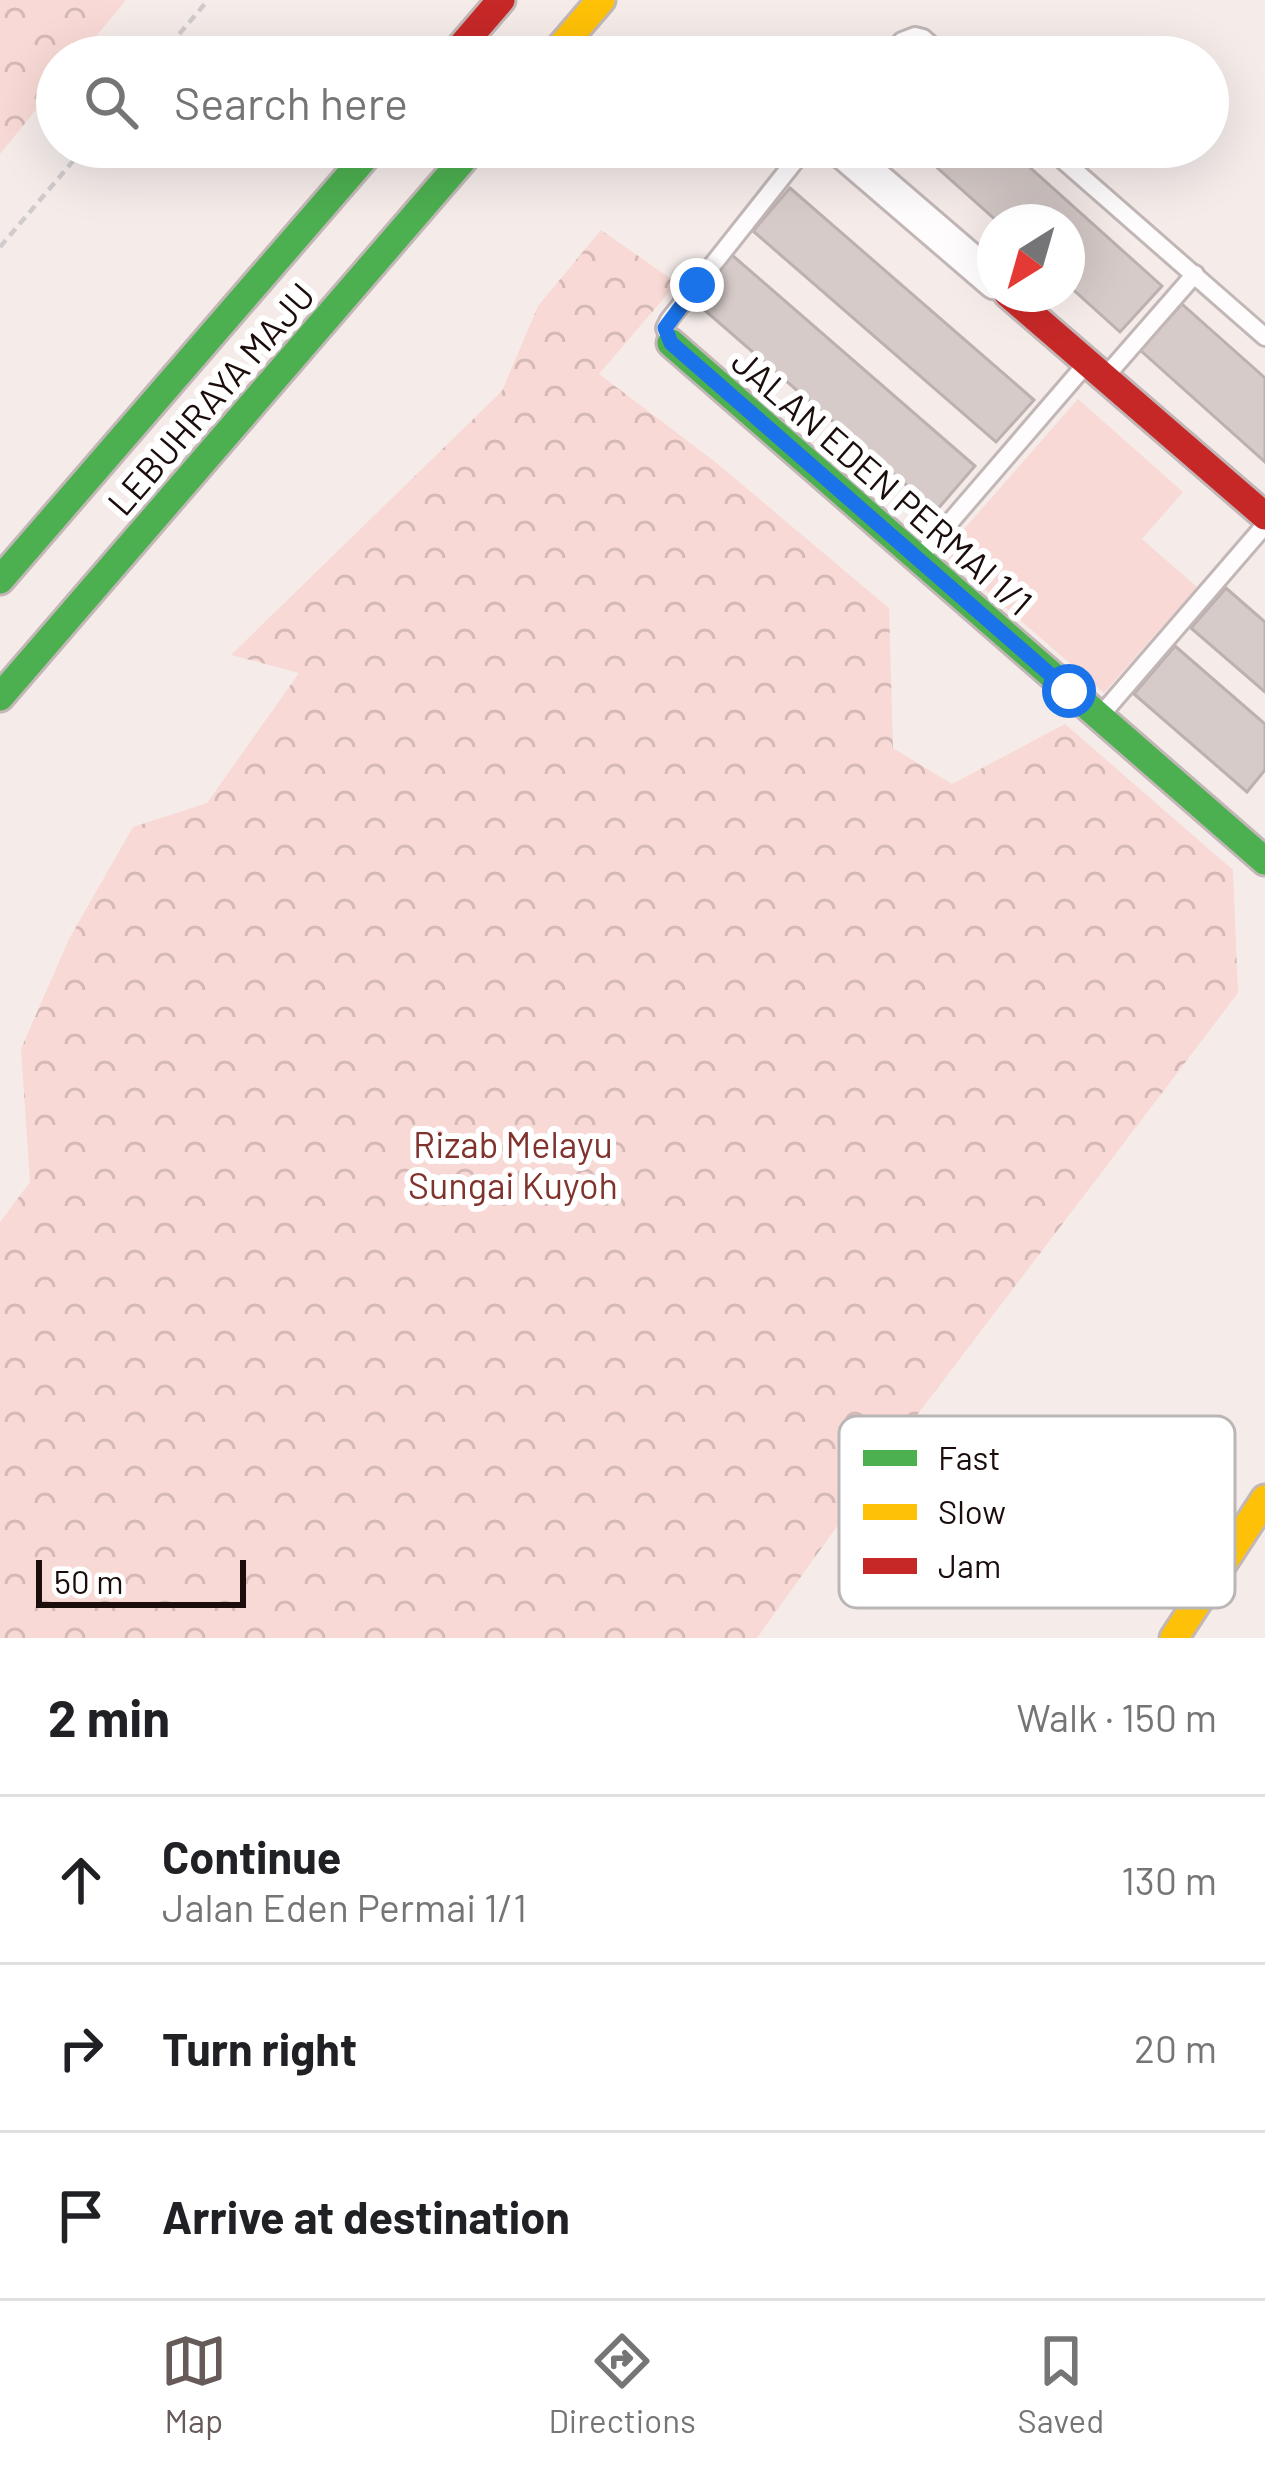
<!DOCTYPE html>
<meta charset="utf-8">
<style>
:root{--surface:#fff;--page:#f6f6f6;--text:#202124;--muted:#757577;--line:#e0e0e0;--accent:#675b59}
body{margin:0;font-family:Barlow,sans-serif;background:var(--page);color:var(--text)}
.compass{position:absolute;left:977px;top:204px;width:108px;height:108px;border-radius:50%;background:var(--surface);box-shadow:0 12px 48px #0002;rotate:217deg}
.scale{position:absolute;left:36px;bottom:30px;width:210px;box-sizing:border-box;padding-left:12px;border:6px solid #1a0d0b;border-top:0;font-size:33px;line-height:42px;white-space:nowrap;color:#1a0d0b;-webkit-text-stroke:9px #fff;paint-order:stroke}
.stop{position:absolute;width:36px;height:36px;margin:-27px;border:9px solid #1a73e8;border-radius:50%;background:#fff}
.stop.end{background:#1a73e8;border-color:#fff;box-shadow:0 3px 12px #0008}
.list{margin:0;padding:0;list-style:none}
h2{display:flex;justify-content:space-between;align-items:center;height:156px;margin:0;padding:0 48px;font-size:51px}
h2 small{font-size:39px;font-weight:400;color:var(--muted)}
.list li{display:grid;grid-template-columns:78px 1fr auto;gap:36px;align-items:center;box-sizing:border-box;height:168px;padding:0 48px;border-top:3px solid var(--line)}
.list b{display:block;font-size:45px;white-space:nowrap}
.list p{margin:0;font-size:39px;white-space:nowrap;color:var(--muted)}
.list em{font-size:39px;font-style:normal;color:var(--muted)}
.icon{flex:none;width:66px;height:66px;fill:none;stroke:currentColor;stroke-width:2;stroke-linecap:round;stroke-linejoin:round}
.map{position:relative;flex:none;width:1265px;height:1638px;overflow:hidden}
.search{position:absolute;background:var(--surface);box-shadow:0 12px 48px #0002;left:36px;right:36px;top:36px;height:132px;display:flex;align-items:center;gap:30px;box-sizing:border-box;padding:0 42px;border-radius:66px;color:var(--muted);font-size:45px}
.sheet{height:660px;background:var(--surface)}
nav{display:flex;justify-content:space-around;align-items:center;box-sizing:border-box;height:168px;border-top:3px solid var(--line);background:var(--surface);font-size:33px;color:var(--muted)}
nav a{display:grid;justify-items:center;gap:6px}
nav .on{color:var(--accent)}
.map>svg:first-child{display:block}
.forest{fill:url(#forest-crowns)}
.park{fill:#f8d9d5}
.building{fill:#d6cbc9;stroke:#bcb1af;stroke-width:3}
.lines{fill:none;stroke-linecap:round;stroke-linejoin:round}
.lane-casing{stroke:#c2b7b6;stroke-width:22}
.street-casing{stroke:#c2b7b6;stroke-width:39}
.fast-casing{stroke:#c2b7b6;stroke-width:33}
.slow-casing{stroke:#c2b7b6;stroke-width:33}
.jam-casing{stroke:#c2b7b6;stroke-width:33}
.path{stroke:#cfcccb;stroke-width:4.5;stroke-dasharray:9 6;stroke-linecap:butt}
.lane{stroke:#fefcfc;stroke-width:16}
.street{stroke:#fefcfc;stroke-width:33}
.fast{stroke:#4caf50;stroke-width:27}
.slow{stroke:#ffc107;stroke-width:27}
.jam{stroke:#c62828;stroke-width:27}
.route{stroke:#1a73e8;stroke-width:15}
.labels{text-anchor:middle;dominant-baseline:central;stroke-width:12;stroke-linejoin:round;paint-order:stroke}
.street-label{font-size:36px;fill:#1a0d0b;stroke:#fff}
.park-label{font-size:36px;fill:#80322c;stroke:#fff}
.key{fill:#fff;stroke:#bab6b6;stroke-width:3}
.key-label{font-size:33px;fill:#1a0d0b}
</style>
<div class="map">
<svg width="1265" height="1638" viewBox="0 0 1265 1638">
<defs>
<pattern id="forest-crowns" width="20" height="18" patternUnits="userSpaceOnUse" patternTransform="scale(3)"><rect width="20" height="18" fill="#f8d9d5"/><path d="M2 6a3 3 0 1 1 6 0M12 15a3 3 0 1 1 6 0" fill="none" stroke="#d4b9b6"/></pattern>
</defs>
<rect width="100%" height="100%" fill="#f5ecea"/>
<g class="forest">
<polygon points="0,0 126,0 79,57 57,57 57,84 0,154"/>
<polygon points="601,230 677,283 599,374 714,461 889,608 893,748 952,784 1065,724 1233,870 1238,993 914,1419 757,1638 0,1638 0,1222 30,1182 21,1049 69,939 133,827 207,803 299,673 231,655 502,391 538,306"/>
</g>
<polygon class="park" points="1078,399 1183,492 1142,539 1197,587 1104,693 943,553"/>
<g class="building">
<polygon points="914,147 1007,147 1162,286 1120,332 1067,284 1067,222 998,222"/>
<polygon points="790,188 1034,400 996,442 753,231"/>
<polygon points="732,255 975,466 936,511 693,300"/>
<polygon points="1182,304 1265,378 1265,462 1140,350"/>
<polygon points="1226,588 1265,622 1265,692 1191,628"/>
<polygon points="1175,646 1265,724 1265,770 1247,792 1134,694"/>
</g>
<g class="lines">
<g class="lane-casing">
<g id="lane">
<polyline points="887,57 902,41 915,36 923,38 944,57"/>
<polyline points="1048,147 1265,337"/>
<polyline points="670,342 665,328 669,320 806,147"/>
<polyline points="1105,377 1195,274"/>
<polyline points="920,557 1087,363"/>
<polyline points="1101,715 1265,525"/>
</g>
</g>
<g class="street-casing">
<polyline id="street" points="838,147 995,282"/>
</g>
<g class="fast-casing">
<g id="fast">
<polyline points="671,343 1265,861"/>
<polyline points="0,580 374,147"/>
<polyline points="0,697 474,147"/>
</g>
</g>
<g class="slow-casing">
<g id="slow">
<polyline points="552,57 601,0"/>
<polyline points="1174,1638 1265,1499"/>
</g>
</g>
<g class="jam-casing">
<g id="jam">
<polyline points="452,57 501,0"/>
<polyline points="1008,294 1265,516"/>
</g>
</g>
<g class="path">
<polyline points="160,57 208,0"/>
<polyline points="0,247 85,147"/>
</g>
<use href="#lane" class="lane"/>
<use href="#street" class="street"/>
<use href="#fast" class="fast"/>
<use href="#slow" class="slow"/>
<use href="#jam" class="jam"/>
</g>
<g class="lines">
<polyline class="route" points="697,285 665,328 671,343 1069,691"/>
</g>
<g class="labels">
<g class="street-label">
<text transform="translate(210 398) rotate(-49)">LEBUHRAYA MAJU</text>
<text transform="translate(883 481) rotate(41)">JALAN EDEN PERMAI 1/1</text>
</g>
<g class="park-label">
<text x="513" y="1143">Rizab Melayu<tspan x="513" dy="41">Sungai Kuyoh</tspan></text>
</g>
</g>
<rect x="839" y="1416" width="396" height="192" rx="18" class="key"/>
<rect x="863" y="1450" width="54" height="16" fill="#4caf50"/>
<rect x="863" y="1504" width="54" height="16" fill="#ffc107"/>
<rect x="863" y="1558" width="54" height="16" fill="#c62828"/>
<g class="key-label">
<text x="938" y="1470">Fast</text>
<text x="938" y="1524">Slow</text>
<text x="938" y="1578">Jam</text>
</g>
</svg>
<svg class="compass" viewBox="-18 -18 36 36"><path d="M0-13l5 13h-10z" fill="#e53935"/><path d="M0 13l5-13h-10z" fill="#757577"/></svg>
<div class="scale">50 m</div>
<div class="stop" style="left:1069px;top:691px"></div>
<div class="stop end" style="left:697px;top:285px"></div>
<div class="search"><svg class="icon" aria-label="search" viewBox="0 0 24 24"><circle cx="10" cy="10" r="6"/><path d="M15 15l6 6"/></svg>Search here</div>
</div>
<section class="sheet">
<h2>2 min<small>Walk · 150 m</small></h2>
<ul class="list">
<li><svg class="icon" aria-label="ahead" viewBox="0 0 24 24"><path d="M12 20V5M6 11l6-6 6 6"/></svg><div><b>Continue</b><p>Jalan Eden Permai 1/1</p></div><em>130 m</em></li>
<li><svg class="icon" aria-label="right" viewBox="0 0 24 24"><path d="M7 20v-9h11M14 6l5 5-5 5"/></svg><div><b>Turn right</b></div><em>20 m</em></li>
<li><svg class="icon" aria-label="arrive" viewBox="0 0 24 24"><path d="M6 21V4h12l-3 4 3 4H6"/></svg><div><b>Arrive at destination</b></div></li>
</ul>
</section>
<nav>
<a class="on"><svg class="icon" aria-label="map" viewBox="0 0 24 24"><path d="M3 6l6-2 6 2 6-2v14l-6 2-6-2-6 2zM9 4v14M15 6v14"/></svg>Map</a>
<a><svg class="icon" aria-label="directions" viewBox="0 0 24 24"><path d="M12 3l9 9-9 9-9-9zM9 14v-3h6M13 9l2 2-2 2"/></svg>Directions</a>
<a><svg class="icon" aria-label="saved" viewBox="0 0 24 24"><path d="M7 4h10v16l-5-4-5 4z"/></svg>Saved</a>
</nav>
